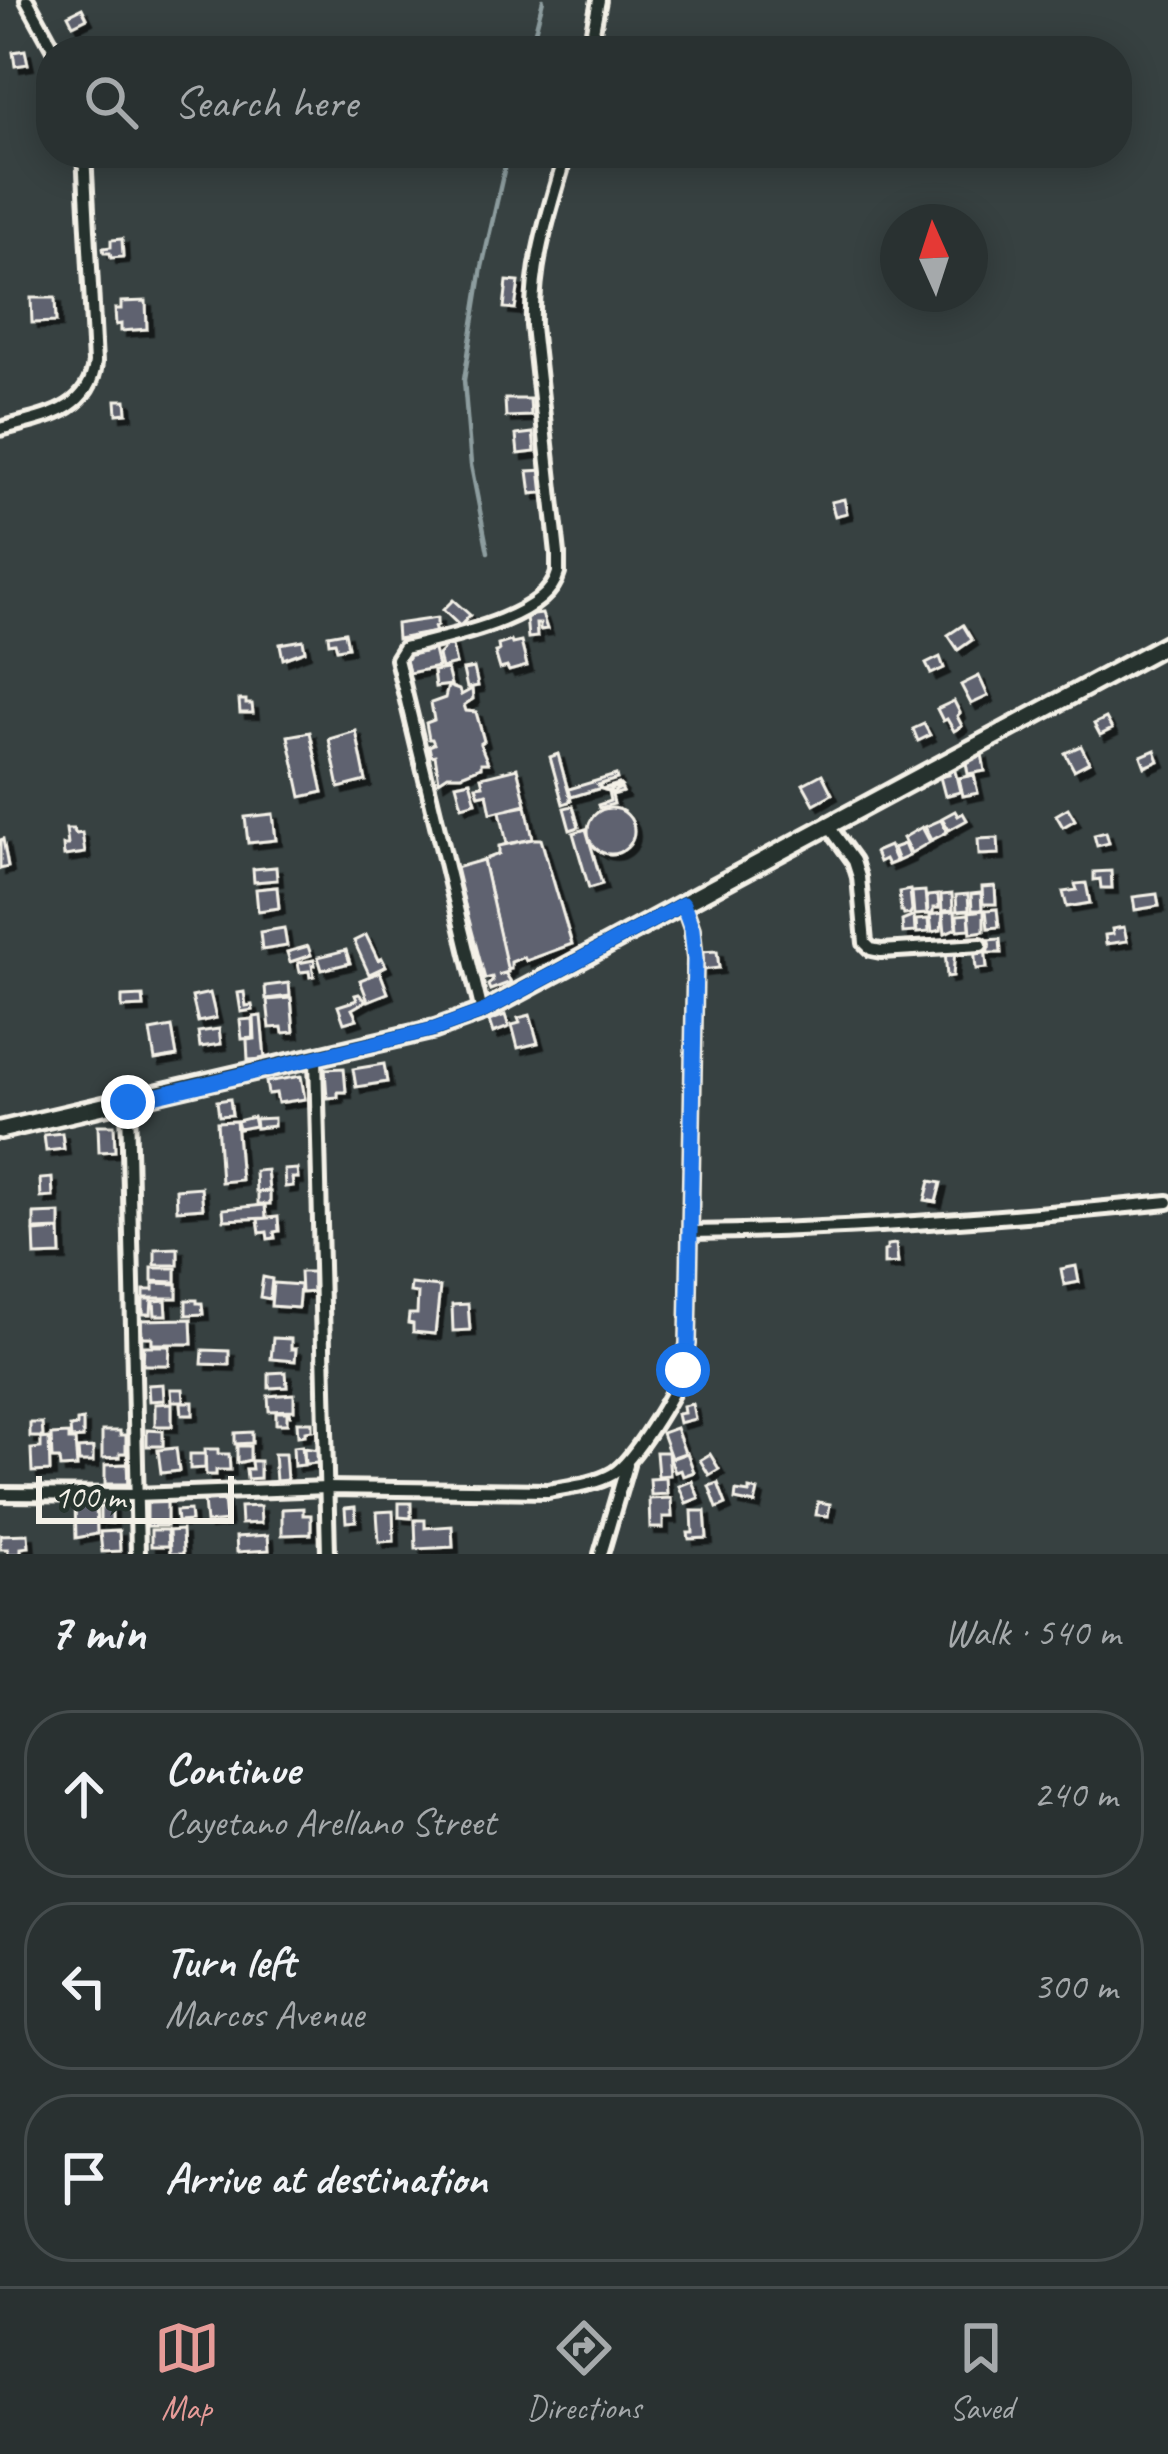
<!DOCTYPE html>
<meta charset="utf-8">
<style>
:root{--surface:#293131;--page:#313939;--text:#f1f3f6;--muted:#a5a9ab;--line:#454c4d;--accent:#e69b98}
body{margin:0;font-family:Caveat,sans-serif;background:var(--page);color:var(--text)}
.compass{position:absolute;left:880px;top:204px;width:108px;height:108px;border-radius:50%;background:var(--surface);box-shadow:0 6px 30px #0003;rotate:357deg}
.scale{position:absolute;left:36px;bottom:30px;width:198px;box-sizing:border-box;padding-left:12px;border:6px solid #f4f1e8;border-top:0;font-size:33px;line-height:42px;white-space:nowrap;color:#f4f1e8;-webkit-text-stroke:9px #26332d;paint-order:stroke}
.stop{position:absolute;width:36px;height:36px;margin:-27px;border:9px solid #1a73e8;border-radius:50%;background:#fff}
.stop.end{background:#1a73e8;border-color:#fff;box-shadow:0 3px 12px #0008}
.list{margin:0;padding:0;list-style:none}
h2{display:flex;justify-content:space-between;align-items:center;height:156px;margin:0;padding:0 48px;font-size:51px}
h2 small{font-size:39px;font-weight:400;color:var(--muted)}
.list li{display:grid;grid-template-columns:78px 1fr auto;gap:36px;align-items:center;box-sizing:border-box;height:168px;margin:0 24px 24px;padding:0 24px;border:3px solid var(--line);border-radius:48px}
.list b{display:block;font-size:45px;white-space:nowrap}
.list p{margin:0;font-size:39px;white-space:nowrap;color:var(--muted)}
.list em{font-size:39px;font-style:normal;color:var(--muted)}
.icon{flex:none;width:66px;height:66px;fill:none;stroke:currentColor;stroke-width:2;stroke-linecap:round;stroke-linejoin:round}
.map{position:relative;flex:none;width:1168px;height:1554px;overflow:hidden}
.search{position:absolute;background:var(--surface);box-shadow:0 6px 30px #0003;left:36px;right:36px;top:36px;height:132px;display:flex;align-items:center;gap:30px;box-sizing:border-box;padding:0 42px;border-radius:48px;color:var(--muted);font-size:45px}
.sheet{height:732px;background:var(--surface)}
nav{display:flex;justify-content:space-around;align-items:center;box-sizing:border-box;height:168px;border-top:3px solid var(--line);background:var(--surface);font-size:33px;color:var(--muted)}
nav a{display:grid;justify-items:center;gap:6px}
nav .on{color:var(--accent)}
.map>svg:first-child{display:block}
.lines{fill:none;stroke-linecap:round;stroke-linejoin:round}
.stream{stroke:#8d9d9f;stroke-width:4.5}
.building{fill:#5e626f;stroke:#f4f1e8;stroke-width:3;filter:url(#shadow)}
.street-casing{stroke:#f4f1e8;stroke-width:20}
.secondary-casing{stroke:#f4f1e8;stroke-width:24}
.street{stroke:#26332d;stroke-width:10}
.secondary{stroke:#26332d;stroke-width:15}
.route{stroke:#1a73e8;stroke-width:15}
</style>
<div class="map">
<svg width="1168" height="1554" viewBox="0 0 1168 1554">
<defs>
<filter id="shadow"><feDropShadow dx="5.5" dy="5.5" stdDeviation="0" flood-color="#0009"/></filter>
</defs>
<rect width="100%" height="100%" fill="#374141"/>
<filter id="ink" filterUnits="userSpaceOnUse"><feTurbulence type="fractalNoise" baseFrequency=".00833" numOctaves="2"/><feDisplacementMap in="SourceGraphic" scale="24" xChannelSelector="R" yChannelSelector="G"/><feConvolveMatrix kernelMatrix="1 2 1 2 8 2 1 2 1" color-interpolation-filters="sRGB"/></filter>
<g filter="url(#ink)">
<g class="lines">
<g class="stream">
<polyline points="530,51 543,0"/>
<polyline points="488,552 471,465 464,380 482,267 508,153"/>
</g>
</g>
<g class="building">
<polygon points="82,8 87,18 73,25 68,15"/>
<polygon points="25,50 28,64 15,66 13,52"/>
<polygon points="122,239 123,257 111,258 110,253 104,253 103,248 111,247 111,240"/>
<polygon points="507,281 519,282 515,309 504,308"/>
<polygon points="31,298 55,298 56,322 32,323"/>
<polygon points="146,301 147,329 121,331 121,324 116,325 115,309 121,309 121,302"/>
<polygon points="505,399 530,399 531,416 506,417"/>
<polygon points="116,400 126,400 127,413 117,414"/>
<polygon points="533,433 535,452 518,454 516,435"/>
<polygon points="546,470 549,492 531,494 528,471"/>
<polygon points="844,499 847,513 835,516 831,502"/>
<polygon points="453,600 470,615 460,626 443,610"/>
<polygon points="542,614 547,629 540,630 540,624 536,624 537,637 528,638 526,616"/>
<polygon points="437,618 437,626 434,627 436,632 397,639 396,624"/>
<polygon points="963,625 972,640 958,650 948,635"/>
<polygon points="345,632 348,647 337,649 335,642 329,643 328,635"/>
<polygon points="303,640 305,651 283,659 280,644"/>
<polygon points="511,641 512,644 521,642 527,666 509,671 507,667 500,669 495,652 499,651 498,645"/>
<polygon points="451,642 456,664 441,668 438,655 443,650 441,645"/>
<polygon points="433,646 438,667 409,673 404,652"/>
<polygon points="940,657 944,668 931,674 926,664"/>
<polygon points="474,668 478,686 467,688 463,670"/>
<polygon points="447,669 451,685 435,687 433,671"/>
<polygon points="979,676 988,696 971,704 961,685"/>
<polygon points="448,686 459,690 461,695 472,689 473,699 464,705 466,711 476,712 484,741 480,744 488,763 481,763 481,767 461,775 448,775 439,781 435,755 431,756 429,746 434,744 432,739 429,739 426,723 434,720 431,703 445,698"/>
<polygon points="239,700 246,700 246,704 252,704 253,713 240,713"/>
<polygon points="954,701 960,713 957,716 962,726 954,731 947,719 943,721 937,709"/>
<polygon points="1106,718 1112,729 1100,735 1094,724"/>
<polygon points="924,724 930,735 918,741 913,729"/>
<polygon points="356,731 366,781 339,788 329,739"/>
<polygon points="310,732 323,792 301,797 288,736"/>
<polygon points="1081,746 1089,762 1074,770 1065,753"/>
<polygon points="1155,750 1159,761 1145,767 1141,756"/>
<polygon points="558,754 571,801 563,804 550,757"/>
<polygon points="982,754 985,771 968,774 965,757"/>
<polygon points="954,767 960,792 945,796 940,777 949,775 947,769"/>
<polygon points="517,768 526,804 491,813 487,793 479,795 476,786 483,785 481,777"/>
<polygon points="822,774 832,794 814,804 803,784"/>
<polygon points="616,775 617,779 598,785 601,788 571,797 569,789"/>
<polygon points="974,775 978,793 963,796 959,778"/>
<polygon points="470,781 476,802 462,806 456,784"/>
<polygon points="619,784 621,786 610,789 611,793 621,788 623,792 612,795 614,804 599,808 598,805 610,801 608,791 602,789"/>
<polygon points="526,806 533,839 507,844 500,811"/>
<polygon points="573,806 579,827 570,830 564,808"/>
<polygon points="1068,808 1075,820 1063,827 1056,815"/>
<circle cx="611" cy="831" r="23"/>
<polygon points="955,811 958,816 963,813 967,820 949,830 942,818"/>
<polygon points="273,814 276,840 248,843 245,817"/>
<polygon points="941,820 947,832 932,840 925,827"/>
<polygon points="922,827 930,842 911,853 903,838"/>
<polygon points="66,829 73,829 76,834 82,833 85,853 64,856 63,845 68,845"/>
<polygon points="586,829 602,884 589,888 573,833"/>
<polygon points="1106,832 1109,843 1097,846 1094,835"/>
<polygon points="998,838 999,854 979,855 978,839"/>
<polygon points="3,839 8,867 0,869 0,840"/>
<polygon points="533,839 541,839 572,944 526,961 524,957 511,962 511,969 507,970 483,860 499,854 499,846"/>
<polygon points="904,844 909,856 898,861 893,848"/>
<polygon points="889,846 896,862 888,865 885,859 879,862 875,852"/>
<polygon points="483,860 508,972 498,975 505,973 511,982 490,990 488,985 493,981 492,977 485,979 455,868"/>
<polygon points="276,867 277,880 254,882 253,869"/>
<polygon points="1111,871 1112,888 1101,888 1100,879 1094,880 1094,872"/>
<polygon points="1086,883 1090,903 1067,907 1063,892 1077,890 1075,884"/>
<polygon points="995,886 996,904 983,904 982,887"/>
<polygon points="277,887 279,908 258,911 256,889"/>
<polygon points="910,890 912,910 910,914 904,915 903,911 901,911 899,892"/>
<polygon points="925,891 927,914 914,915 912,892"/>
<polygon points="981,893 982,910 972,910 971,894"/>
<polygon points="952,894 953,910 942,911 941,895"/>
<polygon points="968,894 969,910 957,911 956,895"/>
<polygon points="1157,894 1159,906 1135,910 1133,897"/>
<polygon points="938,895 939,908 933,908 933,914 928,914 927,896"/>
<polygon points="997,909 999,927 988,928 986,910"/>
<polygon points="984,910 984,931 971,933 969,912"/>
<polygon points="955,911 956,928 945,933 943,912"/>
<polygon points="943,913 941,930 932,932 930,915"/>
<polygon points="969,914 970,929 958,930 957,915"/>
<polygon points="914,916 915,932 903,933 902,921"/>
<polygon points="928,919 929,932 917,933 916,920"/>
<polygon points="1124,927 1127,941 1106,944 1105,935 1113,934 1112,929"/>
<polygon points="284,928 287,946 262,950 260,932"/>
<polygon points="366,935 378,960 382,958 386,966 369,974 354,941"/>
<polygon points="1000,939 1001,953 988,953 987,940"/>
<polygon points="308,946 311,955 290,962 287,952"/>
<polygon points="974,947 985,947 987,968 976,969"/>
<polygon points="955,948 953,976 947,977 945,949"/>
<polygon points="346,950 350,963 322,970 318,957"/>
<polygon points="717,951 719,968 702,970 701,952"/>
<polygon points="314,960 315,965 312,965 314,976 310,977 309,971 300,972 298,963"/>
<polygon points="380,972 388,993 368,1001 360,980"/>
<polygon points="289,983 290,996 266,999 265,986"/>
<polygon points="244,992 246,1006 252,1005 253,1010 241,1012 238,993"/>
<polygon points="210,993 216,1018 198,1022 192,997"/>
<polygon points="359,994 366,1001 352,1009 357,1019 344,1023 338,1006 357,1000 355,995"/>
<polygon points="143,996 144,1007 122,1008 122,997"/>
<polygon points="291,998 294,1032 283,1033 282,1027 270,1028 267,1000"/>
<polygon points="505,1015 509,1027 493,1033 489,1021"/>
<polygon points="530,1015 538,1043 518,1048 512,1025 520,1023 518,1018"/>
<polygon points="261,1016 265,1059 248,1060 247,1040 255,1039 254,1017"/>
<polygon points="252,1019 253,1038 242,1039 240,1020"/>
<polygon points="172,1027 177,1056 155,1060 150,1031"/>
<polygon points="219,1029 221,1044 200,1047 198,1032"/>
<polygon points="384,1064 387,1082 356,1087 353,1069"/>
<polygon points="344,1068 346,1092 338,1092 338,1097 327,1098 325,1069"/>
<polygon points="301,1076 305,1099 278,1103 276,1093 268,1094 266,1082"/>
<polygon points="230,1099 232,1115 219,1116 217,1101"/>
<polygon points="253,1117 255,1126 239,1129 237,1121"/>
<polygon points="274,1118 274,1126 256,1128 255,1119"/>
<polygon points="236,1121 241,1180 221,1182 217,1122"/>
<polygon points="98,1125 114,1125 115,1151 99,1152"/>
<polygon points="62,1133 64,1149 46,1151 44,1135"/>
<polygon points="297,1169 298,1178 292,1178 293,1186 285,1187 284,1170"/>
<polygon points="267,1170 269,1191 256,1192 255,1171"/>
<polygon points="52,1178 53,1197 41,1198 40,1179"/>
<polygon points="930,1181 941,1183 936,1202 925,1200"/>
<polygon points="201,1187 203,1208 177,1210 176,1189"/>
<rect x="258" y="1192" width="12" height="12"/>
<polygon points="265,1205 266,1218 224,1220 223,1209"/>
<polygon points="60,1213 60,1229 34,1230 34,1214"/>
<polygon points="278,1217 279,1231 274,1232 275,1238 268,1239 267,1232 260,1233 258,1219"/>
<polygon points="60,1230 61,1255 35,1256 34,1232"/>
<polygon points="896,1244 898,1263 884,1264 884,1251 887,1250 887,1245"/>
<polygon points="178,1248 178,1265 155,1265 155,1249"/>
<polygon points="1076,1266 1079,1282 1064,1285 1061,1269"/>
<polygon points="152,1268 176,1268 176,1282 152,1281"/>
<polygon points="300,1272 313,1272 313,1292 301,1293"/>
<polygon points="263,1277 272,1279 270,1299 260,1297"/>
<polygon points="153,1283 177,1284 177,1298 144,1298 144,1290 153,1290"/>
<polygon points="273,1283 300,1285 298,1308 271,1306"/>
<polygon points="411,1284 440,1287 435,1334 413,1332 413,1324 408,1323 409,1314 417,1314 418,1293 410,1292"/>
<polygon points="143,1299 152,1299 151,1314 143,1314"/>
<polygon points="166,1300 167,1315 155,1315 154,1301"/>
<polygon points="186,1300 197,1300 197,1303 202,1303 203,1314 186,1315"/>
<polygon points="468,1304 470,1330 453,1331 452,1305"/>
<polygon points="191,1319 192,1344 152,1344 152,1337 142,1337 141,1320"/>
<polygon points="273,1338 291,1339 291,1349 296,1349 295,1361 271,1359"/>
<polygon points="144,1346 170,1346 169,1365 143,1365"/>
<polygon points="203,1350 229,1351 229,1365 202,1364"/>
<polygon points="286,1372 287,1387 269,1388 269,1373"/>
<polygon points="163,1384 164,1400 149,1401 148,1385"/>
<polygon points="171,1389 183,1389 184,1401 172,1401"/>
<polygon points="294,1394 294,1410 269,1411 268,1396"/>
<polygon points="181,1402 193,1402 193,1415 182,1415"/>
<polygon points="172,1403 172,1426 155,1426 155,1404"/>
<polygon points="692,1404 695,1419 679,1423 677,1414 684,1413 683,1406"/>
<polygon points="276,1412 290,1412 290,1415 287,1415 287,1424 276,1424"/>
<polygon points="83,1420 83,1438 71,1439 70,1427 77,1426 77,1421"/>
<polygon points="297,1422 312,1422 312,1430 305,1431 305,1435 298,1436"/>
<polygon points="30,1423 42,1423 43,1437 30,1437"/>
<polygon points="676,1428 685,1453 671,1458 662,1433"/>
<polygon points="147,1430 163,1431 163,1446 147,1446"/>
<polygon points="102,1431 120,1431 120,1435 126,1435 126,1453 120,1453 120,1457 102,1458"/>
<polygon points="252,1432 252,1443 235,1444 235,1433"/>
<polygon points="69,1434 69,1440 75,1440 77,1467 60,1468 59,1459 52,1459 51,1435"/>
<polygon points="49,1438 50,1471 32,1472 31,1449 41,1448 41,1439"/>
<polygon points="237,1446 250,1446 250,1460 237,1463"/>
<polygon points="302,1446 304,1465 294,1466 293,1447"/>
<polygon points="93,1448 93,1462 79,1462 78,1449"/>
<polygon points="176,1448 179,1471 161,1473 158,1450"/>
<polygon points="304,1448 318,1450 318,1463 305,1464"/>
<polygon points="205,1449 218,1449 218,1454 229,1454 230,1470 216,1470 216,1475 206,1475"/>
<polygon points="656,1452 668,1452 670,1475 658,1476"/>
<polygon points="687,1453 694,1472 683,1476 681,1470 675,1472 670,1459"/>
<polygon points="190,1454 205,1454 205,1468 190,1469"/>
<polygon points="274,1454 285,1454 287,1480 276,1481"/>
<polygon points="710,1454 719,1469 709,1475 700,1460"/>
<polygon points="251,1461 260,1461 260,1478 247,1479 246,1469 252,1469"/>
<polygon points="127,1464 128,1484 105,1484 105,1465"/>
<polygon points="666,1478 667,1494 651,1495 650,1479"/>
<polygon points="692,1481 699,1498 686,1503 679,1486"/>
<polygon points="718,1483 726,1504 717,1508 709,1486"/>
<polygon points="749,1489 758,1491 755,1504 735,1500 736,1491 749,1493"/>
<polygon points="671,1498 672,1517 663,1517 663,1528 650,1528 649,1499"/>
<rect x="147" y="1500" width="20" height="26"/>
<polygon points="224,1500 226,1521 206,1523 204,1501"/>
<polygon points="75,1502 96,1502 97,1534 76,1538"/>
<polygon points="818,1502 830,1504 828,1516 816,1515"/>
<polygon points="399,1503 411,1503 411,1518 399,1517"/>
<polygon points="260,1506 261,1523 241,1524 240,1507"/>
<polygon points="100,1507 112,1507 112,1523 100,1522"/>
<polygon points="355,1507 356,1521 346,1522 345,1508"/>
<polygon points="303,1508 303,1515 311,1515 311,1534 282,1535 282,1509"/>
<polygon points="190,1510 191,1521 177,1522 176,1511"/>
<polygon points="393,1511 394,1541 379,1542 377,1512"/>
<polygon points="692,1511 705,1511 707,1538 689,1539 688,1533 693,1533"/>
<polygon points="415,1520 425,1520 425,1528 452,1526 453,1547 416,1549"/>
<polygon points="151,1530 167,1530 168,1546 151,1546"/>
<polygon points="182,1530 183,1554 170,1554 169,1531"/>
<polygon points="119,1531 120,1551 102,1552 100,1532"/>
<polygon points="28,1534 29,1547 21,1548 21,1554 8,1554 8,1549 0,1549 0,1535"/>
<polygon points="268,1535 269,1550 237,1552 236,1537"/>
</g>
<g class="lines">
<g class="street-casing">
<g id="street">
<polyline points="27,0 55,51"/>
<polyline points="589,51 599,0"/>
<path d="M0,429C42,417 89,413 95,363L84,153"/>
<polyline points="828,825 854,861 859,877 865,943 871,949 881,951 981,945"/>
<path d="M482,1012L397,659L404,648C444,638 546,620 558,573C558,571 558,556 558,554L533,326C531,262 549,213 566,153"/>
<polyline points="316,1058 328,1554"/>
<polyline points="128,1102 138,1554"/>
<path d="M690,1232C850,1230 1009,1218 1168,1202"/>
<path d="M0,1494L136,1495L327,1488L548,1491C569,1487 594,1485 613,1474C634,1461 673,1396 682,1372C685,1363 686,1353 688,1344L695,959L692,929L683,903"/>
<polyline points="601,1554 627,1465"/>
</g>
</g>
<g class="secondary-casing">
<polyline id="secondary" points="0,1130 435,1029 482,1012 1168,643"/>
</g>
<use href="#street" class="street"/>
<use href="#secondary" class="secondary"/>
</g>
</g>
<g class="lines" filter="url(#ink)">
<polyline class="route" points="128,1102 435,1029 482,1012 683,904 692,929 695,959 688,1344 683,1370"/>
</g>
</svg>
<svg class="compass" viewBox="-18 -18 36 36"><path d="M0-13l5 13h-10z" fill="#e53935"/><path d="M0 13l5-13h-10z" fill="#a5a9ab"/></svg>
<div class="scale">100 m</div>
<div class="stop" style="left:683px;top:1370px"></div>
<div class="stop end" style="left:128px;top:1102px"></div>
<div class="search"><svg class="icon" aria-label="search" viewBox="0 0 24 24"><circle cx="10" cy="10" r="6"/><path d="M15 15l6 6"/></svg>Search here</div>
</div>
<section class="sheet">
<h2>7 min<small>Walk · 540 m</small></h2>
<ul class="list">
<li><svg class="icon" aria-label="ahead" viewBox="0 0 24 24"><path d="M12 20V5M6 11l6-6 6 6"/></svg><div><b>Continue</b><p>Cayetano Arellano Street</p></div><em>240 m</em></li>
<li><svg class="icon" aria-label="left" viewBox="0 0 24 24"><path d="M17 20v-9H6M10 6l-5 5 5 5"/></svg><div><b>Turn left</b><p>Marcos Avenue</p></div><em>300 m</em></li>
<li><svg class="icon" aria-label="arrive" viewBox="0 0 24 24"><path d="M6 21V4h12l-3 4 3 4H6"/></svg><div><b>Arrive at destination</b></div></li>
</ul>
</section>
<nav>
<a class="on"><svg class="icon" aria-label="map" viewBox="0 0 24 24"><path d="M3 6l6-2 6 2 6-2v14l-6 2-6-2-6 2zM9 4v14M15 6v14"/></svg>Map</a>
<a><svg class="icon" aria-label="directions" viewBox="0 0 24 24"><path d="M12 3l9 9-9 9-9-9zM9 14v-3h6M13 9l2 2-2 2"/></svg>Directions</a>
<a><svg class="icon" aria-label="saved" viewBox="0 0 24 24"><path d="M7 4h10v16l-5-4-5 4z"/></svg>Saved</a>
</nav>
